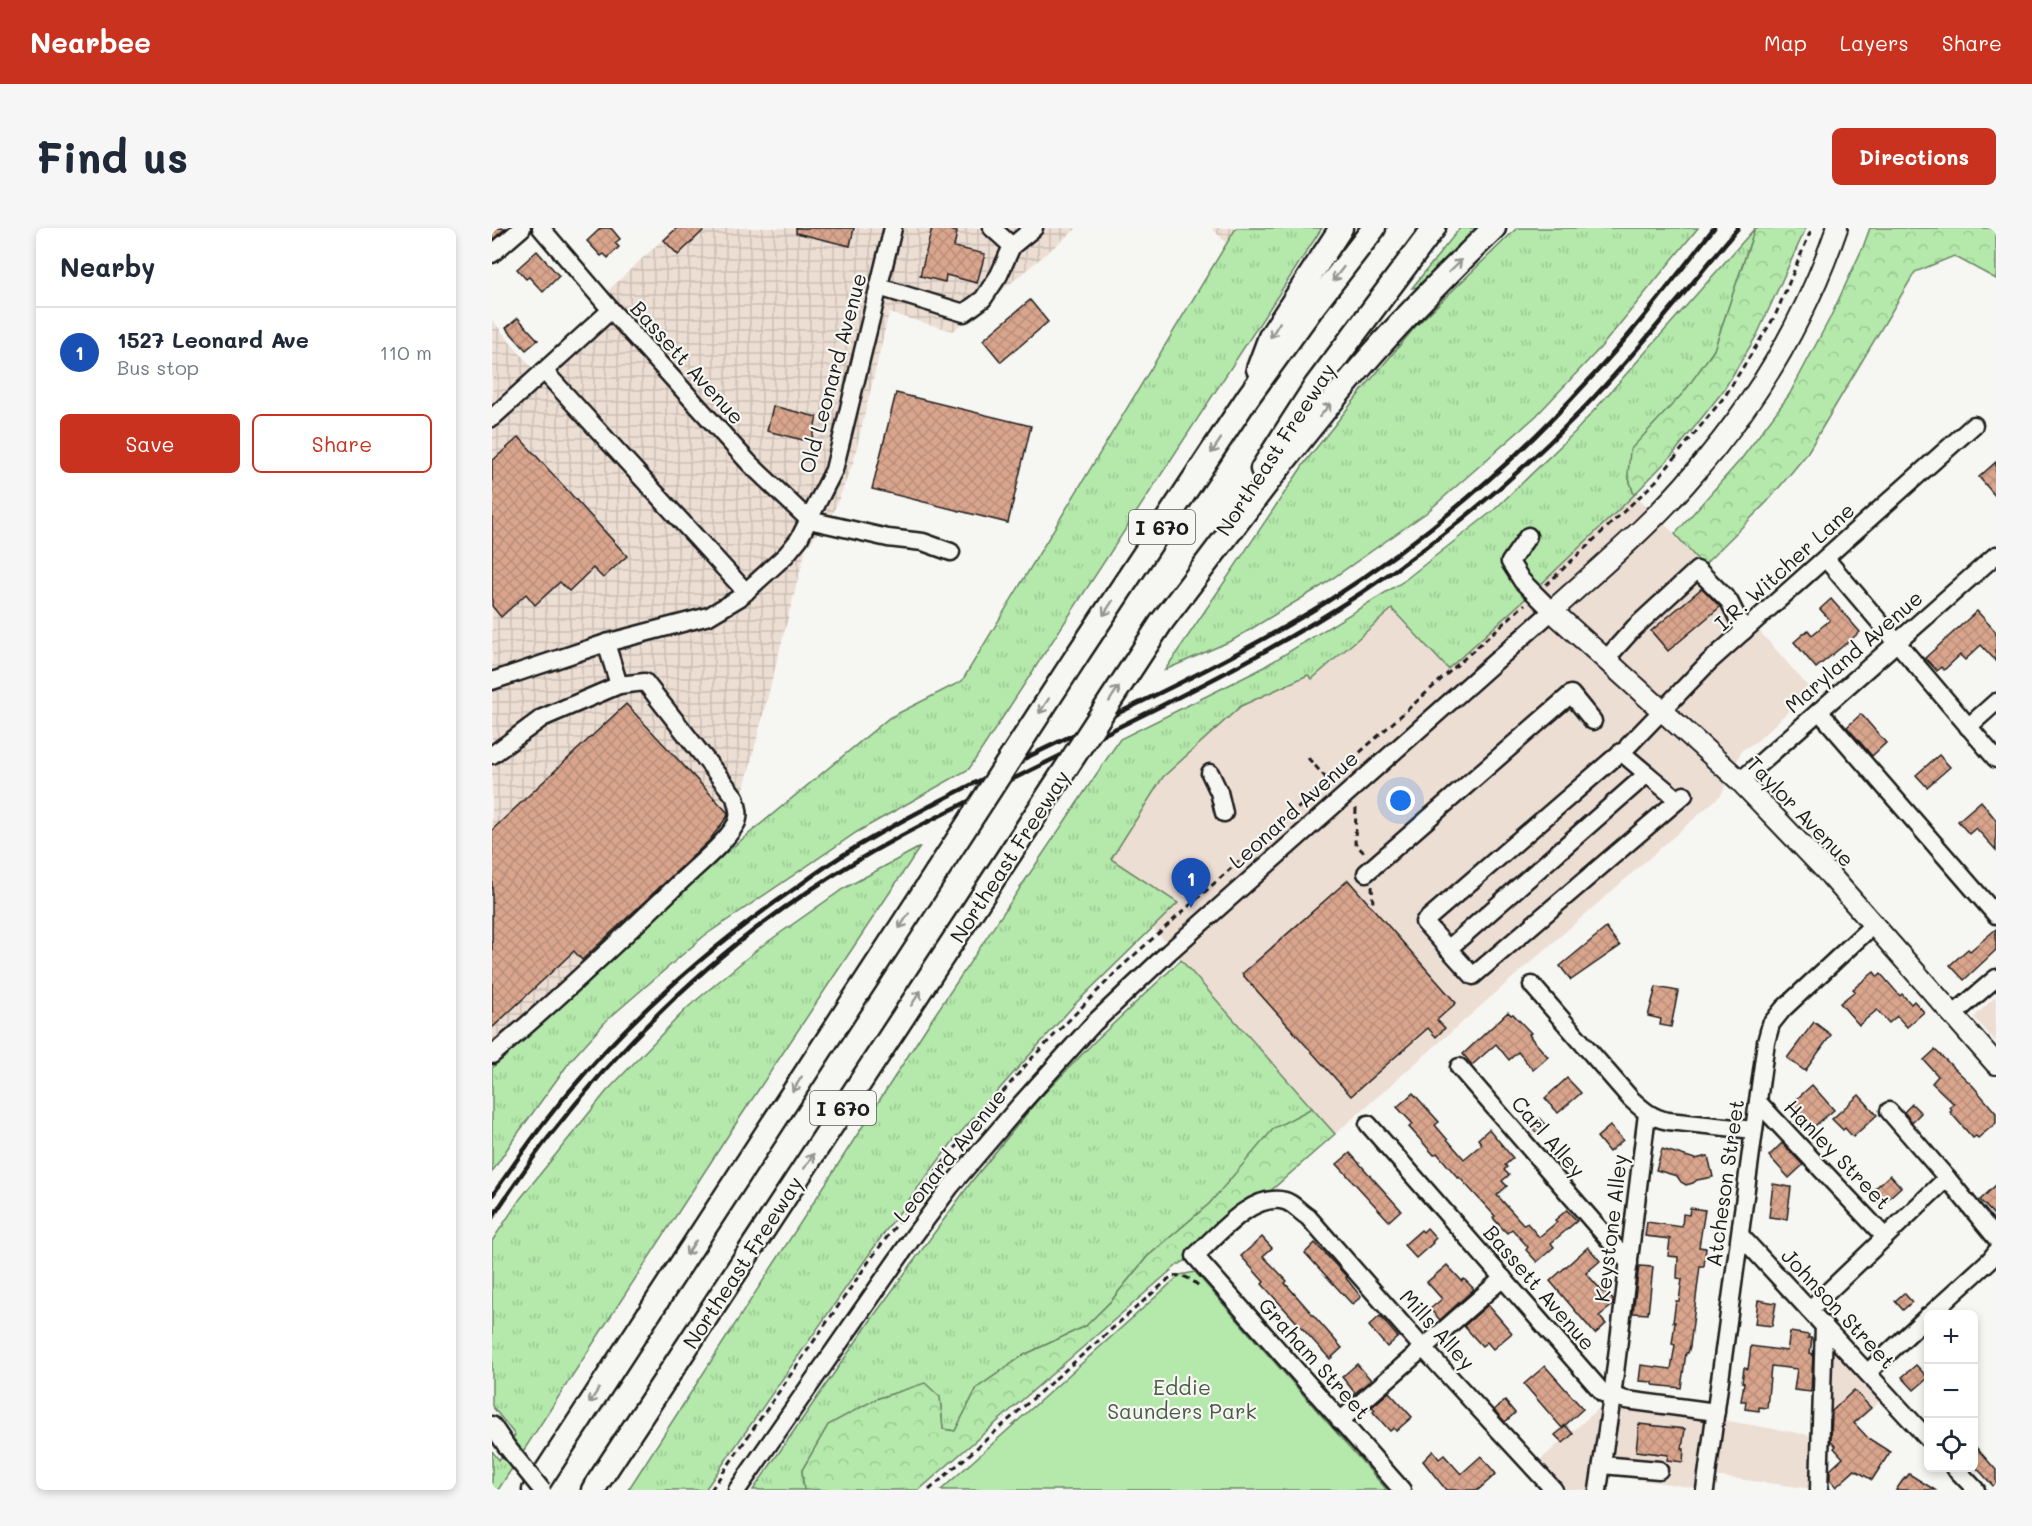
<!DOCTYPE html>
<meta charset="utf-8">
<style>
:root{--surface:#fff;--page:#f6f6f7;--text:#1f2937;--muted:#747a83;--line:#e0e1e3;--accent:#c8321e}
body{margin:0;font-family:Mali,sans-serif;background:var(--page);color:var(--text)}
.controls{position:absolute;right:18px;bottom:18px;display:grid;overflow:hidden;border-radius:9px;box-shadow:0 3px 9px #0003}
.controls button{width:54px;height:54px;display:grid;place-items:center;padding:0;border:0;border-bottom:2px solid var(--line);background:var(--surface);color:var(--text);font:30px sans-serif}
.you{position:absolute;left:909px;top:573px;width:21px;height:21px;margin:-15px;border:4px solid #fff;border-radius:50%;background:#1a73e8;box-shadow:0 0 0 9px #1a73e833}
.badge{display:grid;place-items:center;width:39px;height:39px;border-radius:50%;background:var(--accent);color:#fff;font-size:20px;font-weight:700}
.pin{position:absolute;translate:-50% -50px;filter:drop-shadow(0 2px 3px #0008)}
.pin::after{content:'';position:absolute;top:32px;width:21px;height:18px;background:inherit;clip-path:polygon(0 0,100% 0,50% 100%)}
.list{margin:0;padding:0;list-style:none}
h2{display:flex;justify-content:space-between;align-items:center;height:78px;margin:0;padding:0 24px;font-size:26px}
h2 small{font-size:20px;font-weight:400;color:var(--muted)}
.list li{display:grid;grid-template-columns:39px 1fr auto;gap:18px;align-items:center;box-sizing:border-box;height:90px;padding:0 24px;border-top:2px solid var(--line)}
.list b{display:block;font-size:22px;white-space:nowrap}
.list p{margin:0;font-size:20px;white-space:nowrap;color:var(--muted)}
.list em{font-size:20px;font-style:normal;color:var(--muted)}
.actions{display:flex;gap:12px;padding:18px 24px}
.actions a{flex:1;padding:14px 0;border:2px solid var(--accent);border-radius:9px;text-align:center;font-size:21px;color:var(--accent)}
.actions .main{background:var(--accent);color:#fff}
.icon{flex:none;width:33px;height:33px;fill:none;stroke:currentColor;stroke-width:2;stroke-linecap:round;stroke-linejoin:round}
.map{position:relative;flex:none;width:1504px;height:1262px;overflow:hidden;border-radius:9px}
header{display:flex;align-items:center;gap:36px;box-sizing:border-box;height:84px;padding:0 30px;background:var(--accent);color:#fff}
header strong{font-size:28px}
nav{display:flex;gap:33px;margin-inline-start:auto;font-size:21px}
.intro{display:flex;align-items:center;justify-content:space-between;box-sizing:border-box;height:144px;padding:0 36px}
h1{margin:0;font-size:42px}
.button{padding:15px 27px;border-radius:9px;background:var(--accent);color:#fff;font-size:21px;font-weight:700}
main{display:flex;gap:36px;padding:0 36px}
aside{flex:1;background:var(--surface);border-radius:9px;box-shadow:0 3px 9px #0003}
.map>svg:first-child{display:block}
.built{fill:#edded4}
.industrial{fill:url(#industrial-grid)}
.grass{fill:url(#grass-tufts);stroke:#688264;stroke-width:1.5}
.forest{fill:url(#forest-crowns);stroke:#688264;stroke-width:1.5}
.green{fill:#b4e9ab;stroke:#688264;stroke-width:1.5}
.building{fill:url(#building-cross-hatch);stroke:#1c1c1c;stroke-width:1.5}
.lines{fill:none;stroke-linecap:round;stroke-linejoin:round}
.minor-casing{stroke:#1c1c1c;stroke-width:21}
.major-casing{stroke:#1c1c1c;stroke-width:24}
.highway-casing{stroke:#1c1c1c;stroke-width:27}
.path{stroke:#1c1c1c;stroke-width:3;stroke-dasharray:6 4.5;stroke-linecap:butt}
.minor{stroke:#f6f6f2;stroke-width:16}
.major{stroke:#f6f6f2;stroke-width:20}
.highway{stroke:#f6f6f2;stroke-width:22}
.rail{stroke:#1c1c1c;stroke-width:4.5}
.minor-bridge-casing{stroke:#1c1c1c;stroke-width:21;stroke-linecap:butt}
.highway-bridge-casing{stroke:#1c1c1c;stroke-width:27;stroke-linecap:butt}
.minor-bridge{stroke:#f6f6f2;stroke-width:16}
.highway-bridge{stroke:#f6f6f2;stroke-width:22}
.oneway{stroke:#949492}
.labels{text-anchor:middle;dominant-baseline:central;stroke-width:4.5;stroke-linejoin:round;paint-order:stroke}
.shield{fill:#f6f6f2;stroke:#5d5d5c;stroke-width:1.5}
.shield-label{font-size:20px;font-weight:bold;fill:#1c1c1c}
.street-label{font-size:21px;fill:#1c1c1c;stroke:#f6f6f2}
.park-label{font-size:21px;fill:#4a5a47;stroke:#f6f6f2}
</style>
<header>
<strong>Nearbee</strong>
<nav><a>Map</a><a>Layers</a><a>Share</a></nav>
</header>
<div class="intro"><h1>Find us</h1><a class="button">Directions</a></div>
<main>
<aside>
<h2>Nearby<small></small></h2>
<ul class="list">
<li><span class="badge" style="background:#1a4fb4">1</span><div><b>1527 Leonard Ave</b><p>Bus stop</p></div><em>110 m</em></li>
</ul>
<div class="actions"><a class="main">Save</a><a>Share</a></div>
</aside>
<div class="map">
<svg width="1504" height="1262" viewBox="0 0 1504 1262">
<defs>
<pattern id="industrial-grid" width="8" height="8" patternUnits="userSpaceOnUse" patternTransform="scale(1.5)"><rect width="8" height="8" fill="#edded4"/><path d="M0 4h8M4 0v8" fill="none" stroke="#cbbeb5"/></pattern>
<pattern id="grass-tufts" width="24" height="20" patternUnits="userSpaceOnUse" patternTransform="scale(1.5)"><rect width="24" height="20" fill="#b4e9ab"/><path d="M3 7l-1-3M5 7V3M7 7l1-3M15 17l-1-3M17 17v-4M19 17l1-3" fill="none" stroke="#9ac793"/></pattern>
<pattern id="forest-crowns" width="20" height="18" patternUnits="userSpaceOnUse" patternTransform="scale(1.5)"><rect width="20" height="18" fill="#b4e9ab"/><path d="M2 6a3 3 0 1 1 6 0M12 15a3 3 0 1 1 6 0" fill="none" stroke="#9ac793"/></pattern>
<pattern id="building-cross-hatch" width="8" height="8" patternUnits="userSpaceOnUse" patternTransform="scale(1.5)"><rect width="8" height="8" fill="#d9a58d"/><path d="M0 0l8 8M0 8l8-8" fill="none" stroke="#ba8d79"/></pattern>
</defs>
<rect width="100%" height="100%" fill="#f6f6f2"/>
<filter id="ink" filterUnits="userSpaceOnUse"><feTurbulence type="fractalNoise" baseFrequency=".0167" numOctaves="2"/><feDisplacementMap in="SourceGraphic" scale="12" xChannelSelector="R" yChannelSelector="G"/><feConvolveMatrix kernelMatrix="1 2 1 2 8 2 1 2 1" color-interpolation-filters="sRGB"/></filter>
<g filter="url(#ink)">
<g class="built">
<polygon points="1142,267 1183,306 1319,462 1265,513 1250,522 1229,567 843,906 661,700 686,675 619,631 671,549 749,478 816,447 820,451 900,381 956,441 1043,362"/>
<polygon points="1504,768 1504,814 1482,789"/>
<polygon points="1335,1114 1396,1166 1335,1222 1322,1261 1214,1247 1213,1261 1106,1246 1102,1262 1057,1262 1038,1241 1116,1172 1323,1208"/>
</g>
<g class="industrial">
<polygon points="183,0 585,0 461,103 397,85 361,235 342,283 314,320 236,623 0,840 0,92 46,147 120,80 110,68"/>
<polygon points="720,0 744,0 734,15"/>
</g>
<g class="grass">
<polygon points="744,0 830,0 477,541 365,604 212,708 116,791 79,832 21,912 0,944 0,840 236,623 397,490 470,453"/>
<polygon points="968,0 991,0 931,58 920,60"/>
<polygon points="1025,0 1206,0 1109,119 1044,188 934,285 828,359 741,412 673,442 814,233 871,161 924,98"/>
<polygon points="1263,0 1222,122 1136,247 1142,267 1043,362 956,441 900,381 820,451 816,447 749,478 671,549 619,631 686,675 583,776 462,912 392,1005 213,1262 136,1262 436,797 628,511 767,442 909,355 1002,282 1083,204"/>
<polygon points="428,619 239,903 6,1262 0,1262 0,1223 7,1232 23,1207 0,1178 0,1013 28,971 114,864 195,780 267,720 351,661"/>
<polygon points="689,732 820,880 804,890 717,976 655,1029 619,1073 594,1098 532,1127 485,1160 463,1203 451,1201 448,1169 433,1156 384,1171 310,1242 312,1262 261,1262 381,1089 480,953 545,873 603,813"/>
</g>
<g class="forest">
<polygon points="1263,0 1314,0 1265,107 1231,163 1182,225 1142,267 1136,247 1138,222 1192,164 1222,122"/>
<polygon points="1378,0 1504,0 1504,51 1462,28 1423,44 1314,227 1275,274 1211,338 1183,306 1250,230 1297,167 1338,90 1371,19"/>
<polygon points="820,880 843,906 709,1024 684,1038 427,1262 312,1262 310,1242 336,1197 384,1171 433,1155 448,1169 451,1201 463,1203 485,1160 532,1127 594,1098 619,1073 655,1029 717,976 782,900"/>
</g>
<polygon class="green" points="703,1044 895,1262 449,1262 688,1047"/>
<g class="building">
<polygon points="0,0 14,0 0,12"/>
<polygon points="109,0 119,0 128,11 123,15 127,19 116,30 112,26 109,28 95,13"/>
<polygon points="185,0 214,0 186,27 172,12"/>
<polygon points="304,0 362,0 358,18 304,5"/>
<polygon points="440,0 451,0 465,4 462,19 493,26 485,55 454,47 453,54 428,48"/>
<polygon points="45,23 67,48 51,64 37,49 34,51 25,41"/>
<polygon points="538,72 556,94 509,134 491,112"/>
<polygon points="26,90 46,112 34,122 14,100"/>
<polygon points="404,165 539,198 516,295 380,261"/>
<polygon points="281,178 325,189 319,214 275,203"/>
<polygon points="27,209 135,328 111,350 101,340 77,363 68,354 43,377 34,366 9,389 0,378 0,233"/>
<polygon points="1504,234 1504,269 1487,249"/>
<polygon points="1210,360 1228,379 1176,423 1159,403"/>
<polygon points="1339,371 1368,404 1324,440 1302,414 1316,402 1320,407 1338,392 1328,381"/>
<polygon points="1485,383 1504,404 1504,433 1489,417 1473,432 1468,427 1452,442 1449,439 1445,443 1433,430"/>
<polygon points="134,476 236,585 235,589 217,613 90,732 82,723 0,800 0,602"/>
<polygon points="1369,486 1394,515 1380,528 1355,499"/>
<polygon points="1447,527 1458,539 1435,559 1424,547"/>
<polygon points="1489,573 1504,592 1504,622 1484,600 1477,606 1466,593"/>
<polygon points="856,652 964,775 945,792 953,800 944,809 936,800 859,868 750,746"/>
<polygon points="1114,700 1128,718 1079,752 1068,738"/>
<polygon points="1504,701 1504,722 1472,752 1458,737 1476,721 1478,723"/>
<polygon points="1382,744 1386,749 1389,746 1408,768 1410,766 1419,776 1422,773 1432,784 1415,799 1405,788 1397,795 1385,782 1367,797 1348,775 1363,763 1361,761"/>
<polygon points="1164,759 1186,763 1179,799 1168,797 1169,791 1156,788"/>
<polygon points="1016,784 1019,787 1021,786 1039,805 1037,806 1040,811 1056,829 1041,842 1026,824 1017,832 1004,816 980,837 971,826"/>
<polygon points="1322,794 1339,807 1313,843 1295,830"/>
<polygon points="1443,822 1481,858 1504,885 1504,895 1486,910 1484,908 1481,910 1458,884 1460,882 1458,879 1462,876 1440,855 1446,848 1432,832"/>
<polygon points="1075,850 1089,865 1066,885 1053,870"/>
<polygon points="1320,857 1342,882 1318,902 1297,878"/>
<polygon points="921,865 947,894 943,897 972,931 990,916 986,911 997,901 1015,923 1021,930 1013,937 1015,939 1012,942 1017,947 1010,953 1015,958 1005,967 1032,997 1035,995 1047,1009 1065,994 1063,992 1075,982 1085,993 1059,1015 1062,1019 1045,1034 1034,1022 1036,1019 1020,1001 1015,1005 1010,1000 1001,990 1003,988 967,949 966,950 945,925 942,927 917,899 921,896 905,879"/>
<polygon points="1367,867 1385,887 1361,909 1353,900 1351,902 1340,891"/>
<polygon points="1420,876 1429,885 1420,894 1412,884"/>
<polygon points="1048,890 1056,899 1047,907 1039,899"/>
<polygon points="1118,898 1131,912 1117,924 1105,909"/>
<polygon points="1290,915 1311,937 1297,950 1277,928"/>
<polygon points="1170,921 1203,931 1216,928 1221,949 1205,952 1201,955 1194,957 1189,954 1185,948 1164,942"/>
<polygon points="858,925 909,982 897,993 845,936"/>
<polygon points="1398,947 1409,959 1389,977 1378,965"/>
<polygon points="1281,956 1299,959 1295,991 1277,989"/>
<polygon points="1504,957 1504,989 1488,972"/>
<polygon points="1198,980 1213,982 1207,1019 1214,1020 1212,1038 1208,1038 1198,1118 1196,1125 1194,1125 1189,1160 1161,1157 1161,1154 1147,1153 1149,1137 1179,1141 1183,1117 1180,1116 1183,1094 1181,1094 1184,1073 1187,1073 1190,1051 1185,1050 1186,1029 1176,1028 1178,1011 1153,1008 1155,994 1190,999 1191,986 1197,987"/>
<polygon points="935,1000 944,1010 940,1014 941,1015 924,1030 912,1017 929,1002 931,1004"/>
<polygon points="770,1009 780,1020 771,1028 795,1053 793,1055 850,1120 838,1131 770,1056 772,1054 749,1028"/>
<polygon points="823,1015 855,1049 854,1050 869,1069 860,1076 813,1025"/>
<polygon points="1096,1019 1108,1033 1094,1045 1111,1064 1113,1063 1121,1072 1121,1077 1107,1088 1114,1096 1103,1106 1058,1053"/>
<polygon points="955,1037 970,1053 972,1051 982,1061 948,1092 938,1081 950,1071 935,1054"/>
<polygon points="1147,1038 1161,1039 1156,1086 1141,1085"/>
<polygon points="1412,1065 1420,1074 1411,1082 1403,1073"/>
<polygon points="1266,1072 1284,1075 1280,1098 1263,1096"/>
<polygon points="996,1077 1020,1105 1001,1121 995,1114 990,1118 972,1098"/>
<polygon points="888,1088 906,1109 895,1119 877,1098"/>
<polygon points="1298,1104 1317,1107 1316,1110 1320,1110 1318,1125 1321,1126 1319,1164 1302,1162 1305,1141 1279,1138 1275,1180 1267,1179 1267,1183 1253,1181 1254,1173 1249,1173 1252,1155 1250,1154 1252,1140 1256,1141 1259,1118 1295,1123"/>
<polygon points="865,1136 879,1152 863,1165 850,1149"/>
<polygon points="1424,1137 1436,1150 1422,1162 1410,1149"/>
<polygon points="1053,1138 1091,1181 1070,1200 1032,1156"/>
<polygon points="1362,1162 1379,1180 1362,1195 1376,1210 1398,1224 1380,1252 1363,1242 1344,1259 1338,1252 1338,1242 1351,1230 1342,1220 1344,1218 1339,1213 1340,1183"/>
<polygon points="897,1164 920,1189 904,1203 902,1200 898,1203 881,1184 883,1182 880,1179"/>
<polygon points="1013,1173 1023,1185 1013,1194 1002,1182"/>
<polygon points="1147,1196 1193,1201 1190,1221 1192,1221 1191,1234 1175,1232 1176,1227 1144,1223"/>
<polygon points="1074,1198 1081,1206 1071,1215 1063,1207"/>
<polygon points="1482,1217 1504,1242 1504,1261 1482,1237"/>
<polygon points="941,1223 947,1231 952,1227 969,1246 989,1228 1004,1246 986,1262 954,1262 931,1233"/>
<polygon points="1417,1246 1443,1262 1404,1262 1413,1249 1414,1250"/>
</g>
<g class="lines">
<g class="minor-casing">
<g id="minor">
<polyline points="49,0 119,82 258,236 317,292 396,310 431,314 459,324"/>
<polyline points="500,0 520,18"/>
<polyline points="0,26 30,0"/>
<polyline points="387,59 472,85 491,71 507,47 520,18 542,0"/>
<polyline points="52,143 254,364"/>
<polyline points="0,190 119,82"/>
<polyline points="1334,331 1504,531"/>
<polyline points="1114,431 1142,400 1205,342 1208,344 1237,373 1252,403"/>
<polyline points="0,453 114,415 217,388 247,370 294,327 307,311 342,242 401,0"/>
<polyline points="1327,483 1504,687"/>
<polyline points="1476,499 1504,474"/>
<polyline points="1136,518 1217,434 1482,197"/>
<polyline points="0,527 50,490 127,457"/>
<polyline points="718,545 727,564 732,585"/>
<polyline points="1155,546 1129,524 932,694 981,748 1192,567"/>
<polyline points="1248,553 1504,327"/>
<polyline points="874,645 1079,466 1101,493"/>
<polyline points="956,721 1155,546 1186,572"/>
<path d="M1040,757L1139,871C1151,882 1160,890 1176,893L1262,902"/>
<polyline points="1461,787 1504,750"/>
<path d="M0,827C63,774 124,716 183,659C202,640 231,618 244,596C249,587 245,578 243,569L153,454L127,457L114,415"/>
<polyline points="967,839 1137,1035"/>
<polyline points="1266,874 1393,1009"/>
<polyline points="1397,883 1455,950 1504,1010"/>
<polyline points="876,896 1111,1165 1134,1172 1224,1184"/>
<polyline points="1248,1007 1436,1211"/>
<polyline points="1317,1082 1455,950"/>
<polyline points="1439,1086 1498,1032 1504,1024"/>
<polyline points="1376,1144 1436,1088"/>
<polyline points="848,1193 1011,1050"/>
<polyline points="0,1197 15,1219"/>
<polyline points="1110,1237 1167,1242"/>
<polyline points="1463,1240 1484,1262"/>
<polyline points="245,1262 421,1009 458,959 528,877 602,795 677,724 1060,383 1030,353 1018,334 1036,308"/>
<path d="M910,1262L703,1028C725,1008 760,964 793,973C801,975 809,985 816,989L931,1120L1062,1262"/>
<polyline points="1106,1262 1120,1169 1155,886"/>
<polyline points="1213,1262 1274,814 1279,796 1291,781 1381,697"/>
<polyline points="1327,1262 1332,1097"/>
</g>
</g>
<g class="major-casing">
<path id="major" d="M1345,0C1314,90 1264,175 1201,247C1159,297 1108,339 1060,383L1248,553L1338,647L1504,836"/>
</g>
<g class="highway-casing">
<g id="highway">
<polyline points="766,141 778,109 849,0"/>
<polyline points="770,241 824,157 942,0"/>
<path d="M669,395C735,309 798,221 869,139C911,90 956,45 1002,0"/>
<polyline points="584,429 756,169 821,79 882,0"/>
<polyline points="42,1262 444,645"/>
<polyline points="101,1262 533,603"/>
</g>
</g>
<g class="path">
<polyline points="1054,357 1164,253 1233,168 1283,88 1320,0"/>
<polyline points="816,530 836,552"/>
<polyline points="864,580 863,615 873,626"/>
<polyline points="880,658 881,676"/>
<polyline points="219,1262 380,1029 454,931 539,831 628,740 1033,376"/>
<path d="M437,1262L680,1048C691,1046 699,1051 707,1058L708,1057"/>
</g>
<use href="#minor" class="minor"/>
<use href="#major" class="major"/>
<use href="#highway" class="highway"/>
<g class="rail">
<path d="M0,968C24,933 48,898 76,865C142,786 220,717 305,659C324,645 344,631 364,619C517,529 685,467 836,373C932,312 1020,237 1096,153C1141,105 1181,52 1222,0"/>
<path d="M0,990C18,963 36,936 56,910C131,814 217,728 320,661C376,623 437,593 497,563C622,500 752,442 869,365C948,313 1022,252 1088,184C1144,126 1194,62 1246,0"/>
</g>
<g class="minor-bridge-casing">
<polyline id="minor-bridge" points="15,1219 50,1262"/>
</g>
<g class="highway-bridge-casing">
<g id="highway-bridge">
<polyline points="533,603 669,395"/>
<polyline points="444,645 584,429"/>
</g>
</g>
<use href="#minor-bridge" class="minor-bridge"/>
<use href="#highway-bridge" class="highway-bridge"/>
</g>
<defs><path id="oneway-shaft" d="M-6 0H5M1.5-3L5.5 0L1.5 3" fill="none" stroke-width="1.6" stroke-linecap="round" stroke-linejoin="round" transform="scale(1.5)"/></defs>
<g class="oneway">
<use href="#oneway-shaft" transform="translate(963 38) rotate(-44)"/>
<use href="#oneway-shaft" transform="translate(846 46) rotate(128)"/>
<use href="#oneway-shaft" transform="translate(783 102) rotate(122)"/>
<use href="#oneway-shaft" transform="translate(833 182) rotate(-51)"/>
<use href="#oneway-shaft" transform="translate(724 218) rotate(124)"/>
<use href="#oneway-shaft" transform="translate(616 380) rotate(123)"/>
<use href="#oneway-shaft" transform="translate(622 466) rotate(-57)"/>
<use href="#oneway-shaft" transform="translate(552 478) rotate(123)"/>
<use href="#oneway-shaft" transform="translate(412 693) rotate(123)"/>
<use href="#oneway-shaft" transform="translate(424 770) rotate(-57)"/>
<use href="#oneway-shaft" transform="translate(305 856) rotate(123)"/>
<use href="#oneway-shaft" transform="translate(317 933) rotate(-57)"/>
<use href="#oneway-shaft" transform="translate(199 1020) rotate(123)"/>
<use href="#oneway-shaft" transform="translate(102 1168) rotate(123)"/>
</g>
</g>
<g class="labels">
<g class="shield">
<rect x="637" y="282" width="66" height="34" rx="4.5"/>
<rect x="318" y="863" width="66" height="34" rx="4.5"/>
</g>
<g class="shield-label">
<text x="670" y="299">I 670</text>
<text x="351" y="880">I 670</text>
</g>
<g class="street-label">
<text transform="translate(196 134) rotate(48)">Bassett Avenue</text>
<text transform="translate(340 145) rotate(-75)">Old Leonard Avenue</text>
<text transform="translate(783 221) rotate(-57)">Northeast Freeway</text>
<text transform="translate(1292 338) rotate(-42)">I.R. Witcher Lane</text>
<text transform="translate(1361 423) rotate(-41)">Maryland Avenue</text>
<text transform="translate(801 581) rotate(-42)">Leonard Avenue</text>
<text transform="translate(1309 583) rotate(46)">Taylor Avenue</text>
<text transform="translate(517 628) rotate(-57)">Northeast Freeway</text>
<text transform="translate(1057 908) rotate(49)">Carl Alley</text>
<text transform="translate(1346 926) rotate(46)">Hanley Street</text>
<text transform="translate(457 927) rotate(-51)">Leonard Avenue</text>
<text transform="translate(1232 955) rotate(-82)">Atcheson Street</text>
<text transform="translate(1118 1000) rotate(-83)">Keystone Alley</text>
<text transform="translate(250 1034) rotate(-57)">Northeast Freeway</text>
<text transform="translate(1048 1059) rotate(49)">Bassett Avenue</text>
<text transform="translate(1347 1080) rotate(47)">Johnson Street</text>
<text transform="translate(946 1101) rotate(48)">Mills Alley</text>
<text transform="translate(823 1130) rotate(48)">Graham Street</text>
</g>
<g class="park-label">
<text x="690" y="1158">Eddie<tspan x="690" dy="24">Saunders Park</tspan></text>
</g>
</g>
</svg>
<div class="controls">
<button>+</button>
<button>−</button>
<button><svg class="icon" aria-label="locate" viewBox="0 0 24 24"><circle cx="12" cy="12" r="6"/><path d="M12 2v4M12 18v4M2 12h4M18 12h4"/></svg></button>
</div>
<div class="you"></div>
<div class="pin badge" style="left:699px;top:680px;background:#1a4fb4">1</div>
</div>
</main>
